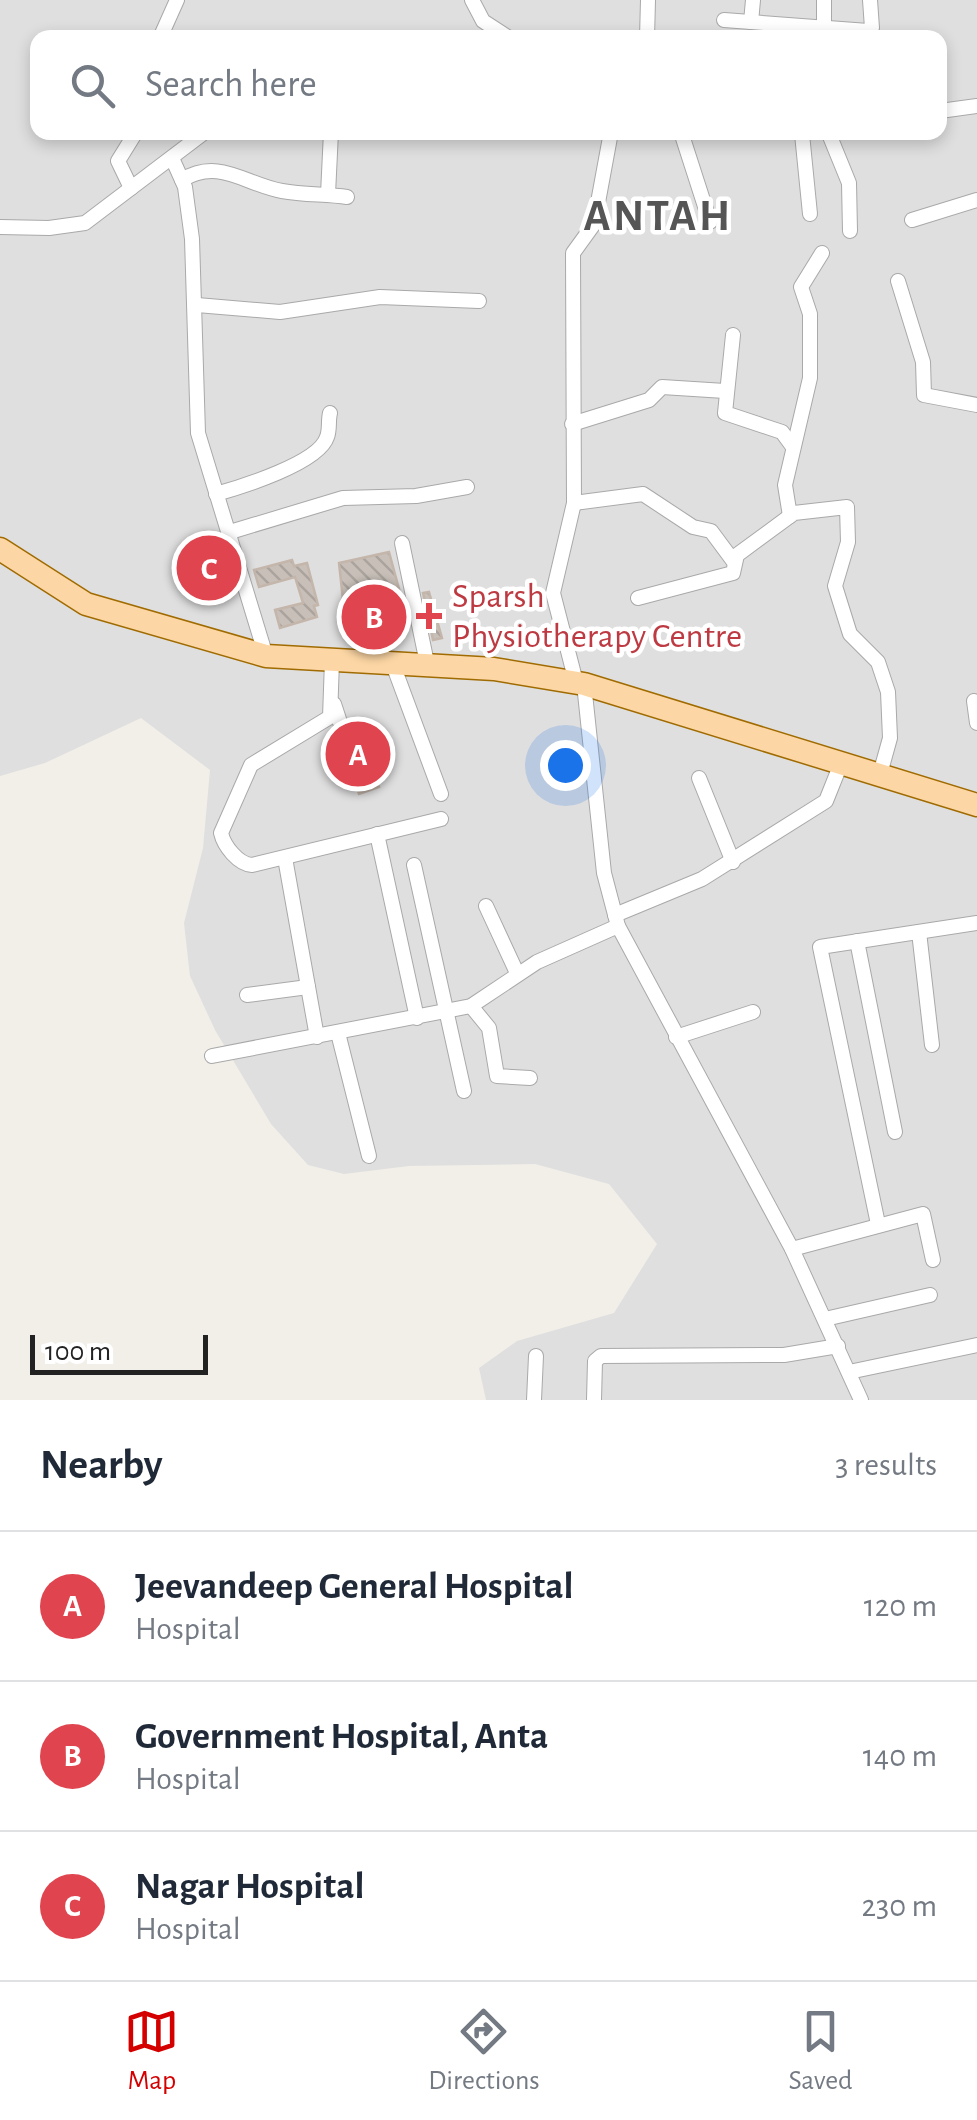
<!DOCTYPE html>
<style>
:root{--surface:#fff;--page:#f6f6f7;--text:#1f2937;--muted:#747a83;--line:#e0e1e3;--accent:#d40000}
body{margin:0;font-family:"Alegreya Sans",sans-serif;background:var(--page);color:var(--text)}
.scale{position:absolute;left:30px;bottom:25px;width:178px;box-sizing:border-box;padding-left:10px;border:5px solid #222;border-top:0;font-size:28px;line-height:35px;white-space:nowrap;color:#222;-webkit-text-stroke:8px #fff;paint-order:stroke}
.you{position:absolute;left:565px;top:765px;width:35px;height:35px;margin:-25px;border:8px solid #fff;border-radius:50%;background:#1a73e8;box-shadow:0 0 0 15px #1a73e833}
.badge{display:grid;place-items:center;width:65px;height:65px;border-radius:50%;background:var(--accent);color:#fff;font-size:32px;font-weight:700}
.pin{position:absolute;translate:-50% -50%;border:5px solid #fff;box-shadow:0 2px 10px #0006}
.list{margin:0;padding:0;list-style:none}
h2{display:flex;justify-content:space-between;align-items:center;height:130px;margin:0;padding:0 40px;font-size:42px}
h2 small{font-size:32px;font-weight:400;color:var(--muted)}
.list li{display:grid;grid-template-columns:65px 1fr auto;gap:30px;align-items:center;box-sizing:border-box;height:150px;padding:0 40px;border-top:2px solid var(--line)}
.list b{display:block;font-size:38px;white-space:nowrap}
.list p{margin:0;font-size:32px;white-space:nowrap;color:var(--muted)}
.list em{font-size:32px;font-style:normal;color:var(--muted)}
.icon{flex:none;width:55px;height:55px;fill:none;stroke:currentColor;stroke-width:2;stroke-linecap:round;stroke-linejoin:round}
.map{position:relative;flex:none;width:977px;height:1400px;overflow:hidden}
.search{position:absolute;background:var(--surface);box-shadow:0 5px 15px #0003;left:30px;right:30px;top:30px;height:110px;display:flex;align-items:center;gap:25px;box-sizing:border-box;padding:0 35px;border-radius:20px;color:var(--muted);font-size:38px}
.sheet{height:580px;background:var(--surface)}
nav{display:flex;justify-content:space-around;align-items:center;box-sizing:border-box;height:140px;border-top:2px solid var(--line);background:var(--surface);font-size:28px;color:var(--muted)}
nav a{display:grid;justify-items:center;gap:5px}
nav .on{color:var(--accent)}
.map>svg:first-child{display:block}
.residential{fill:#e0dfdf;fill-rule:evenodd}
.building{fill:url(#building-back-hatch);stroke:#c4b6ab;stroke-width:2.5}
.lines{fill:none;stroke-linecap:round;stroke-linejoin:round}
.street-casing{stroke:#a9a9a9;stroke-width:16}
.primary-casing{stroke:#a06b00;stroke-width:25}
.street{stroke:#fff;stroke-width:14}
.primary{stroke:#fcd6a4;stroke-width:22}
.health-dot{fill:#e0444e;stroke:#fff;stroke-width:4}
.labels{text-anchor:middle;dominant-baseline:central;stroke-width:9;stroke-linejoin:round;paint-order:stroke}
.health-label{font-size:35px;fill:#be3a42;stroke:#fff;text-anchor:start}
.district-label{font-size:45px;font-weight:bold;letter-spacing:2.5px;fill:#555;stroke:#fff}
</style>
<div class="map">
<svg width="977" height="1400" viewBox="0 0 977 1400">
<defs>
<pattern id="building-back-hatch" width="6" height="6" patternUnits="userSpaceOnUse" patternTransform="scale(2.5)"><rect width="6" height="6" fill="#c7bfb8"/><path d="M-1 5l2 2M0 0l6 6M5-1l2 2" fill="none" stroke="#aba49e"/></pattern>
</defs>
<rect width="100%" height="100%" fill="#f2efe9"/>
<path class="residential" d="M0,0H977V1400H486L479,1368L517,1341L614,1313L657,1244L609,1184L535,1164L409,1166L344,1174L308,1165L271,1124L215,1030L190,976L184,923L203,848L210,770L141,718L45,763L0,776ZM38,38H940V132H38Z"/>
<g class="building">
<polygon points="223,551 229,572 201,580 195,558"/>
<polygon points="389,552 408,622 347,636 339,563"/>
<polygon points="292,560 294,566 307,563 318,605 314,606 317,617 280,628 275,610 303,603 295,577 259,587 254,570"/>
<polygon points="429,592 442,638 433,640 423,593"/>
<polygon points="362,737 379,787 359,794 353,775 364,768 357,739"/>
</g>
<g class="lines">
<g class="street-casing">
<g id="street">
<polyline points="472,0 483,21 509,38"/>
<polyline points="824,0 824,28"/>
<polyline points="724,20 868,31 872,28 870,0"/>
<polyline points="751,22 753,0"/>
<polyline points="160,38 177,0"/>
<polyline points="647,38 648,0"/>
<polyline points="940,111 977,106"/>
<polyline points="681,132 710,222"/>
<polyline points="802,134 810,214"/>
<polyline points="829,134 849,183 850,231"/>
<polyline points="172,158 185,187 192,239 198,433 266,656"/>
<path d="M182,180C219,157 246,185 282,191C304,195 326,194 347,197"/>
<polyline points="131,188 118,161 136,132"/>
<polyline points="328,194 331,132"/>
<polyline points="912,220 977,200"/>
<polyline points="0,227 49,228 85,223 205,132"/>
<polyline points="898,281 923,362 924,395 977,405"/>
<polyline points="197,305 280,312 380,297 479,301"/>
<polyline points="733,335 725,413 782,432 793,447"/>
<polyline points="572,424 649,400 662,387 725,391"/>
<path d="M216,494C241,487 319,463 327,437C330,430 328,421 330,413"/>
<polyline points="574,503 643,494 693,527 711,531 734,562"/>
<polyline points="790,516 785,485 810,378 810,314 801,287 822,253"/>
<polyline points="230,532 343,498 416,496 467,487"/>
<polyline points="402,543 427,663"/>
<polyline points="638,598 733,573 737,555 794,513 847,507 848,542 835,586 850,634 878,662 888,692 890,738 880,774"/>
<path d="M332,661L330,717L251,765L221,833C224,846 238,864 252,865L441,819"/>
<polyline points="392,662 441,794"/>
<polyline points="576,682 553,593 574,503 573,253 594,224 611,132"/>
<polyline points="584,684 604,873 618,926 792,1249 861,1400"/>
<polyline points="974,701 977,723"/>
<polyline points="334,704 354,765"/>
<polyline points="699,778 733,862"/>
<polyline points="377,834 417,1018"/>
<polyline points="285,858 317,1037"/>
<polyline points="414,865 464,1091"/>
<polyline points="486,906 517,973"/>
<polyline points="615,915 702,879 826,801 842,761"/>
<polyline points="919,932 932,1045"/>
<polyline points="857,941 895,1132"/>
<polyline points="247,995 308,987"/>
<polyline points="471,1006 489,1028 497,1076 530,1078"/>
<polyline points="338,1033 369,1156"/>
<polyline points="676,1037 753,1012"/>
<polyline points="212,1056 471,1006 537,962 618,926"/>
<polyline points="878,1224 820,947 977,923"/>
<polyline points="792,1249 923,1214 933,1260"/>
<polyline points="825,1319 930,1295"/>
<polyline points="849,1372 977,1345"/>
<polyline points="534,1400 536,1356"/>
<polyline points="594,1400 595,1361 601,1356 784,1355 838,1346"/>
</g>
</g>
<g class="primary-casing">
<polyline id="primary" points="0,549 86,604 266,656 494,669 584,684 977,805"/>
</g>
<use href="#street" class="street"/>
<use href="#primary" class="primary"/>
</g>
<path class="health-dot" d="M424 601h10v10h10v10h-10v10h-10v-10h-10v-10h10z"/>
<g class="labels">
<g class="health-label">
<text x="452" y="596">Sparsh<tspan x="452" dy="40">Physiotherapy Centre</tspan></text>
</g>
<g class="district-label">
<text x="658" y="216">ANTAH</text>
</g>
</g>
</svg>
<div class="scale">100 m</div>
<div class="you"></div>
<div class="pin badge" style="left:358px;top:754px;background:#e0444e">A</div>
<div class="pin badge" style="left:374px;top:617px;background:#e0444e">B</div>
<div class="pin badge" style="left:209px;top:568px;background:#e0444e">C</div>
<div class="search"><svg class="icon" aria-label="search" viewBox="0 0 24 24"><circle cx="10" cy="10" r="6"/><path d="M15 15l6 6"/></svg>Search here</div>
</div>
<section class="sheet">
<h2>Nearby<small>3 results</small></h2>
<ul class="list">
<li><span class="badge" style="background:#e0444e">A</span><div><b>Jeevandeep General Hospital</b><p>Hospital</p></div><em>120 m</em></li>
<li><span class="badge" style="background:#e0444e">B</span><div><b>Government Hospital, Anta</b><p>Hospital</p></div><em>140 m</em></li>
<li><span class="badge" style="background:#e0444e">C</span><div><b>Nagar Hospital</b><p>Hospital</p></div><em>230 m</em></li>
</ul>
</section>
<nav>
<a class="on"><svg class="icon" aria-label="map" viewBox="0 0 24 24"><path d="M3 6l6-2 6 2 6-2v14l-6 2-6-2-6 2zM9 4v14M15 6v14"/></svg>Map</a>
<a><svg class="icon" aria-label="directions" viewBox="0 0 24 24"><path d="M12 3l9 9-9 9-9-9zM9 14v-3h6M13 9l2 2-2 2"/></svg>Directions</a>
<a><svg class="icon" aria-label="saved" viewBox="0 0 24 24"><path d="M7 4h10v16l-5-4-5 4z"/></svg>Saved</a>
</nav>
